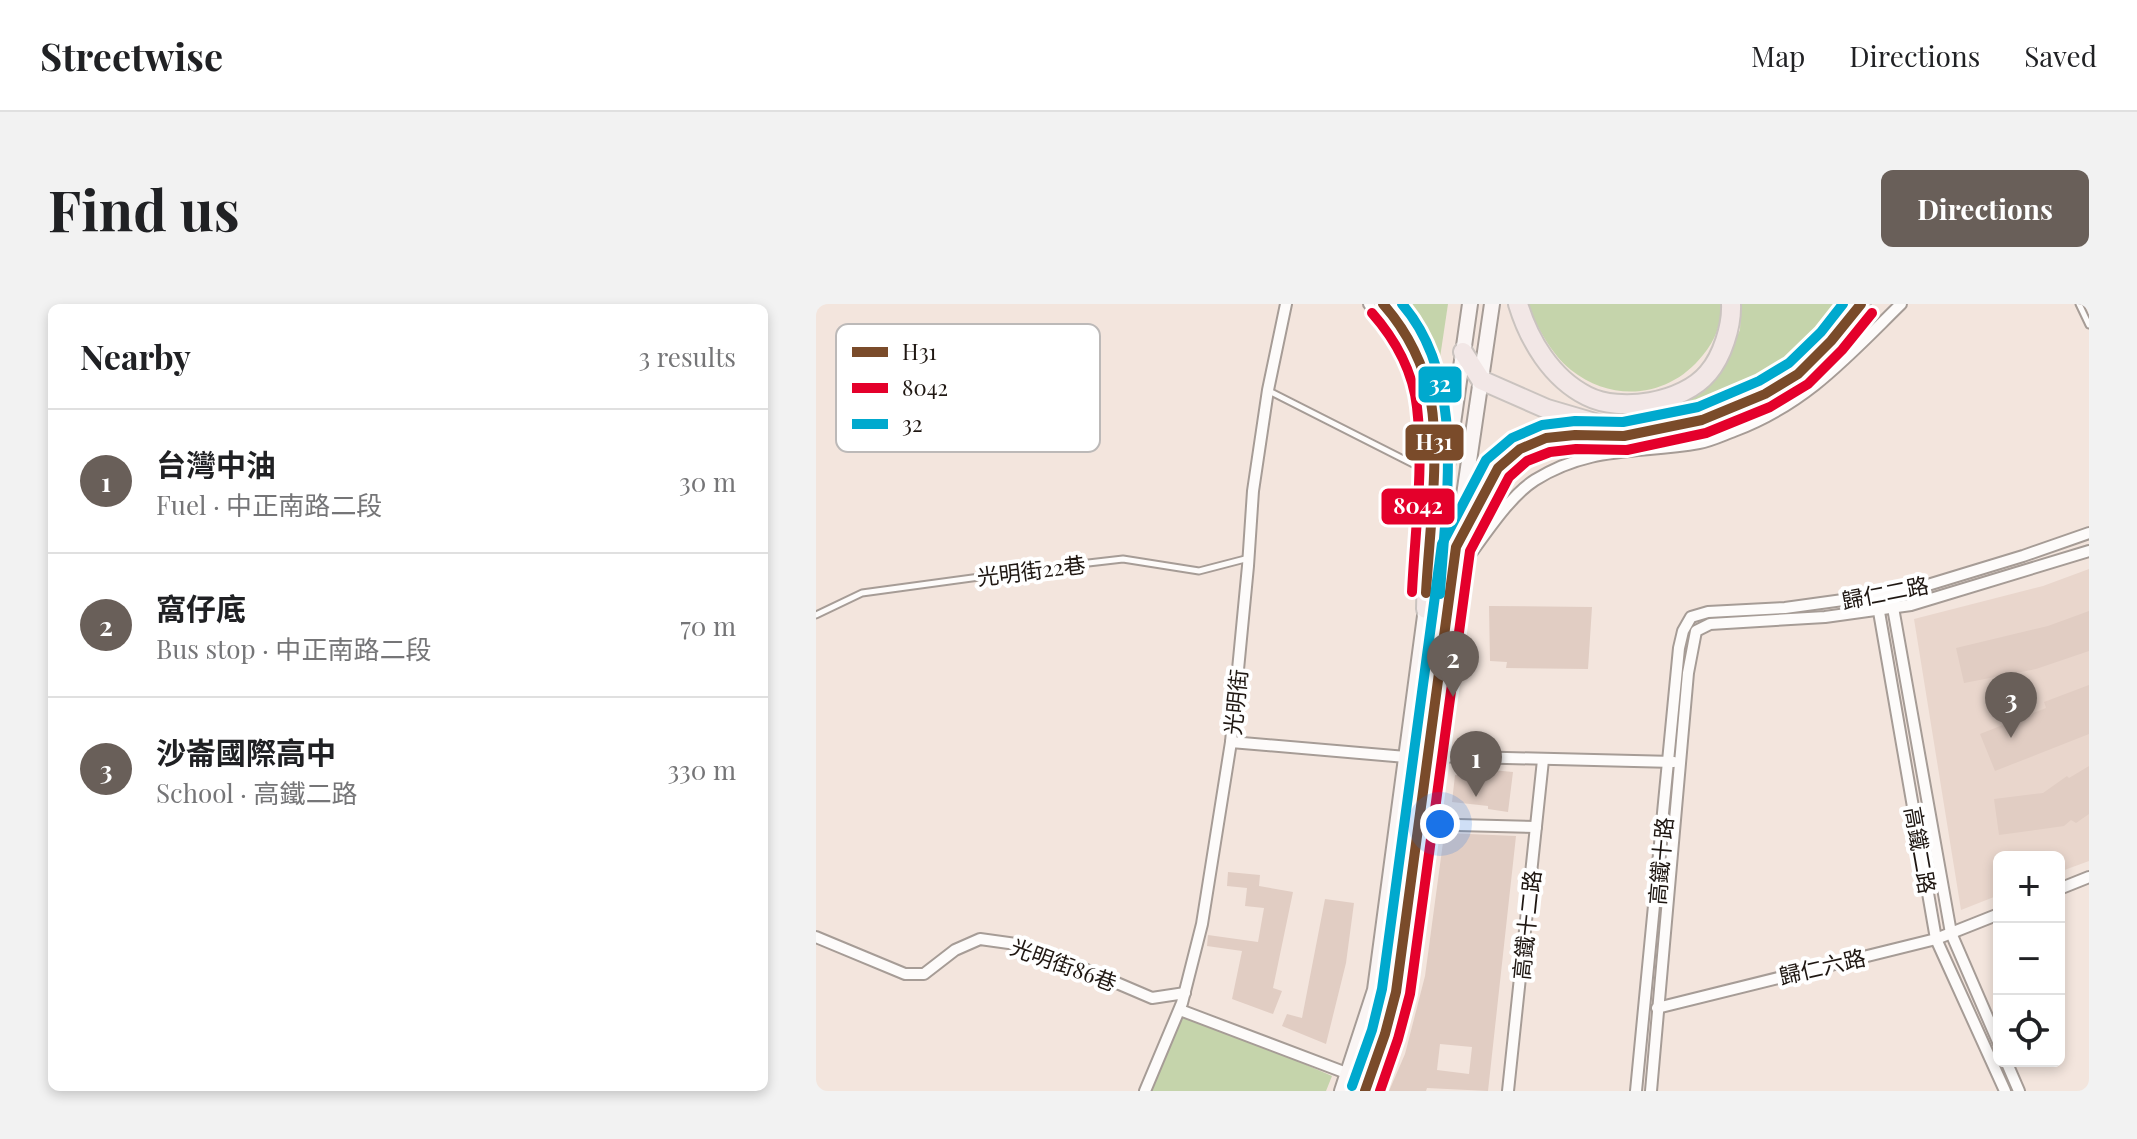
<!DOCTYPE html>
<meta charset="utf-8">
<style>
:root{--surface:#fff;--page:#f2f2f2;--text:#202124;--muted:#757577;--line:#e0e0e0;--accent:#695f59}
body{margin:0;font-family:"Playfair Display","Noto Sans TC",serif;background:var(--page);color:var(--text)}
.controls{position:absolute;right:24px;bottom:24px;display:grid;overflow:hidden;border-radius:12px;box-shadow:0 4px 12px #0003}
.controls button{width:72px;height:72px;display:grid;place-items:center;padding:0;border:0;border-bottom:2px solid var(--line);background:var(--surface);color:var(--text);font:40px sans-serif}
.you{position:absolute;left:624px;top:520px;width:28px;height:28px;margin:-20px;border:6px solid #fff;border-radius:50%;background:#1a73e8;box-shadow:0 0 0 12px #1a73e833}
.badge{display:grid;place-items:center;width:52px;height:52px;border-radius:50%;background:var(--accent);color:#fff;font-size:26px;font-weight:700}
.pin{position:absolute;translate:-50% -66px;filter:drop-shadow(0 2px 4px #0008)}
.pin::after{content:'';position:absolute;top:42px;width:28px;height:24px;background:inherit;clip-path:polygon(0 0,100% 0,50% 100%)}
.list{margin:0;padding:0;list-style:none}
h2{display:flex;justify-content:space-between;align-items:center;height:104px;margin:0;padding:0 32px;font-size:34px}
h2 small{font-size:26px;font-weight:400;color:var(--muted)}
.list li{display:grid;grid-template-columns:52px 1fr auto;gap:24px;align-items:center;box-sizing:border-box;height:144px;padding:0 32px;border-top:2px solid var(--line)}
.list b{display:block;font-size:30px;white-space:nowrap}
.list p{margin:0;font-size:26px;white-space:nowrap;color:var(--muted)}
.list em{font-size:26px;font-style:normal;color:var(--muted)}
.icon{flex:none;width:44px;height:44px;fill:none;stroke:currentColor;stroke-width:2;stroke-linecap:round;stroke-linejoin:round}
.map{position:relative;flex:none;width:1273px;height:787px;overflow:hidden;border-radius:12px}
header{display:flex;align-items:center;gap:48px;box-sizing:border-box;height:112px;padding:0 40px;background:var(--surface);border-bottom:2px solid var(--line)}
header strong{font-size:38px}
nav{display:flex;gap:44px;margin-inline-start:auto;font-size:28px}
.intro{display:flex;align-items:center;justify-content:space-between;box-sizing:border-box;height:192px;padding:0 48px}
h1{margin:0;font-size:56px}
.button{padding:20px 36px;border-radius:12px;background:var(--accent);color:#fff;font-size:28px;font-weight:700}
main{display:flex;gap:48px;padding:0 48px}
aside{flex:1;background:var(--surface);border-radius:12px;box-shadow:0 4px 12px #0003}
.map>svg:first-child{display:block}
.education{fill:#e9d6cc}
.green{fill:#c5d4ab}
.building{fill:#e1cdc3;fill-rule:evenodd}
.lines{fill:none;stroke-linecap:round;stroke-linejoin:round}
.lane-casing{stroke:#a69c96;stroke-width:9}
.street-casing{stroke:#a69c96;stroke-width:14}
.secondary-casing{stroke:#a69c96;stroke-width:18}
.highway-casing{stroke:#cac3bf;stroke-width:22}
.lane{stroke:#fdfbfa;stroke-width:5}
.street{stroke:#fdfbfa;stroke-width:10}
.secondary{stroke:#faf5f4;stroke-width:14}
.highway{stroke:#f2e7e6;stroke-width:18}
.bus-1-casing{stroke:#fff;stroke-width:16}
.bus-2-casing{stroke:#fff;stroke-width:16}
.bus-3-casing{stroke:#fff;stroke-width:16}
.bus-1{stroke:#7a4b2a;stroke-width:10}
.bus-2{stroke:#e4002b;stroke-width:10}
.bus-3{stroke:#00a9ce;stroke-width:10}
.labels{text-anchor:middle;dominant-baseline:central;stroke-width:8;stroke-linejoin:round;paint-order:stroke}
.street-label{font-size:22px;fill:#1f1712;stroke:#fff}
.key{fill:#fff;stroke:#bcb9b8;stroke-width:2}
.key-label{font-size:22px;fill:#1f1712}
.line-badge{stroke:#fff;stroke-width:3}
.badge-label{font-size:22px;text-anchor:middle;font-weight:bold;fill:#fff}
</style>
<header>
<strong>Streetwise</strong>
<nav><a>Map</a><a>Directions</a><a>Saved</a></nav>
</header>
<div class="intro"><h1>Find us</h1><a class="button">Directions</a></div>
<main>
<aside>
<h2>Nearby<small>3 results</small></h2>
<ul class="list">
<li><span class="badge">1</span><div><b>台灣中油</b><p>Fuel · 中正南路二段</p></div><em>30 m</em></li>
<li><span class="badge">2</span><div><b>窩仔底</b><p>Bus stop · 中正南路二段</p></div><em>70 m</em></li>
<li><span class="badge">3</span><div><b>沙崙國際高中</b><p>School · 高鐵二路</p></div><em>330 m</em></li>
</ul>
</aside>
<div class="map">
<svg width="1273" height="787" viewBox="0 0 1273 787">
<rect width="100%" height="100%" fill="#f3e5dd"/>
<polygon class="education" points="1273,265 1273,557 1243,568 1243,553 1183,553 1183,591 1145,606 1098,315 1227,282"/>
<g class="green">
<polygon points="577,0 632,0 619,87"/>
<path d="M710,0H905C906,19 899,37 887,51C854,93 798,100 755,66C735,50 722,23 710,0Z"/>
<path d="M925,0H1024C1018,11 1009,20 1000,29C964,69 919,90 867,105L865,97L883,91L906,64L924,26Z"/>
<polygon points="373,710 516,772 510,787 329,787 360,715"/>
</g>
<g class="building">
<polygon points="673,302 776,303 772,365 690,364 691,358 674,357"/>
<polygon points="1273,307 1273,347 1220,365 1148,379 1140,344 1232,322"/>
<polygon points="1273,381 1273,430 1179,467 1164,430 1230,404 1228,398"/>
<polygon points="1273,462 1273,510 1260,519 1255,516 1248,522 1183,531 1178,495 1227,489 1251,472 1253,474"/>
<polygon points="676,466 697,468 692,508 672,505 672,502 636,498 639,471 675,475"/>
<path d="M630,529L700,532L672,787L611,784L610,787H573L589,750L609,672L628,531ZM624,740L656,743L653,770L621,766Z"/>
<polygon points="412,568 444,571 443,582 477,588 457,684 466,687 457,710 416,695 426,647 391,642 392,631 442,638 448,604 429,602 431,584 411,582"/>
<polygon points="509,595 538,599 530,659 510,740 466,722 471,710 486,714"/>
</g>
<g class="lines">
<g class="lane-casing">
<g id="lane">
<polyline points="1263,0 1273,21"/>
<polyline points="453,87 609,166"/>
<polyline points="0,311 46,289 229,264 307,255 383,267 433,254"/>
</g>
</g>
<g class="street-casing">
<g id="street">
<path d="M553,0C577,25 606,81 607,116"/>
<path d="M637,273C661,244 689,195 719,176C775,141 823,150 883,139C895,137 907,131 918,127C990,100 1031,53 1085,0"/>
<polyline points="1076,298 1135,629 1183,740"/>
<polyline points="1062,302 1120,635 1189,787"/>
<polyline points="415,438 590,453"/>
<polyline points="612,452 858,458"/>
<polyline points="603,520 720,523"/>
<polyline points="1243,585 1273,573"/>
<polyline points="0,633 89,670 108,670 139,646 164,635 200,640 240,653 336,694 369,689"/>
<polyline points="841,704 1120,635 1183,610"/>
<polyline points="364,706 533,770"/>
<polyline points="1190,757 1203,787"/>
<polyline points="329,787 366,699 386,620 415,438 432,262 437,187 452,86 470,0"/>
<polyline points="692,787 727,456"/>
<polyline points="820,787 863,344 867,327 875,313 892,308 969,304 1092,287 1207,252 1273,229"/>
<polyline points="835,787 872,369 880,327 894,320 1009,313 1095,301 1273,247"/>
</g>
</g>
<g class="secondary-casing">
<g id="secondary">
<polyline points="618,253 654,0"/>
<polyline points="526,787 559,686 611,297"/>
<polyline points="549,787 569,730 580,688 630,314 676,0"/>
</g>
</g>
<g class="highway-casing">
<g id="highway">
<path d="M567,0C627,65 617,133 612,214C610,244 611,275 610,305"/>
<path d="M702,0C713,36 735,74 771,92C804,109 867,99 892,69C906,53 916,22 915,0"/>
<polyline points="647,48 665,76 731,105 789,122 801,122"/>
<polyline points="640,243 682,164 704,145 730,134 759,131 808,132 886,116 949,90 982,70 1015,37 1045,0"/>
</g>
</g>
<use href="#lane" class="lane"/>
<use href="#street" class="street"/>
<use href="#secondary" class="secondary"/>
<use href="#highway" class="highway"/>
<g class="bus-1-casing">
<g id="bus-1">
<path d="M567,0C591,27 609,62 615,98C624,153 613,232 610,289"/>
<polyline points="549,787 569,730 580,688 640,243 682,164 704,145 730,134 759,131 808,132 886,116 949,90 982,70 1015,37 1045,0"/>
</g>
</g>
<g class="bus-2-casing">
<g id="bus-2">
<path d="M556,9C579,35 597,68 601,103C608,164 599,227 596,288"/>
<polyline points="564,787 582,735 594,690 654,247 693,173 711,157 734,148 760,145 811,146 890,129 954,103 992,80 1026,46 1056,9"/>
</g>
</g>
<g class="bus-3-casing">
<g id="bus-3">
<path d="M586,0C652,76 629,197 624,290"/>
<polyline points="536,782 556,726 566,685 626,240 670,156 696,134 726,121 759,117 807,118 882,103 943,77 973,59 1005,28 1027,0"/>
</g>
</g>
<use href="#bus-1" class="bus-1"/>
<use href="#bus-2" class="bus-2"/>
<use href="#bus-3" class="bus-3"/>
</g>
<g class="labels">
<g class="street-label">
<text transform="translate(215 266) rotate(-7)">光明街22巷</text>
<text transform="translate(1069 288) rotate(-11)">歸仁二路</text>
<text transform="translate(419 398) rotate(-84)">光明街</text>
<text transform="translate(1105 546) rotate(80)">高鐵二路</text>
<text transform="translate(844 557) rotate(-85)">高鐵十路</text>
<text transform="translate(710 621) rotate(-84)">高鐵十二路</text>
<text transform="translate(248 660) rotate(20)">光明街86巷</text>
<text transform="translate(1006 662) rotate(-13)">歸仁六路</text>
</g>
</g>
<rect x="20" y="20" width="264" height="128" rx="12" class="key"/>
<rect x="36" y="43" width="36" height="10" fill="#7a4b2a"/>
<rect x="36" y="79" width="36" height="10" fill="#e4002b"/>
<rect x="36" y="115" width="36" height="10" fill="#00a9ce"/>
<g class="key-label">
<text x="86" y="56">H31</text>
<text x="86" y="92">8042</text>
<text x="86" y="128">32</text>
</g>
<g class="line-badge">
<rect x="601" y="61" width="46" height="39" rx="8" fill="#00a9ce"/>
<rect x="588" y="119" width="61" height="39" rx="8" fill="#7a4b2a"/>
<rect x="564" y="183" width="76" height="39" rx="8" fill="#e4002b"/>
</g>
<g class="badge-label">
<text x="624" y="88">32</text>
<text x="618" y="146">H31</text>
<text x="602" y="210">8042</text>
</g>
</svg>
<div class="controls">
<button>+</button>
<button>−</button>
<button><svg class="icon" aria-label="locate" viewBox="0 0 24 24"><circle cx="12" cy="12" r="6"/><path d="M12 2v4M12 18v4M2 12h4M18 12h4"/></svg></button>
</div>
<div class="you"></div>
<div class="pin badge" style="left:660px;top:493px">1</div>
<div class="pin badge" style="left:637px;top:393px">2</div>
<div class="pin badge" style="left:1195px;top:434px">3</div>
</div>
</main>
